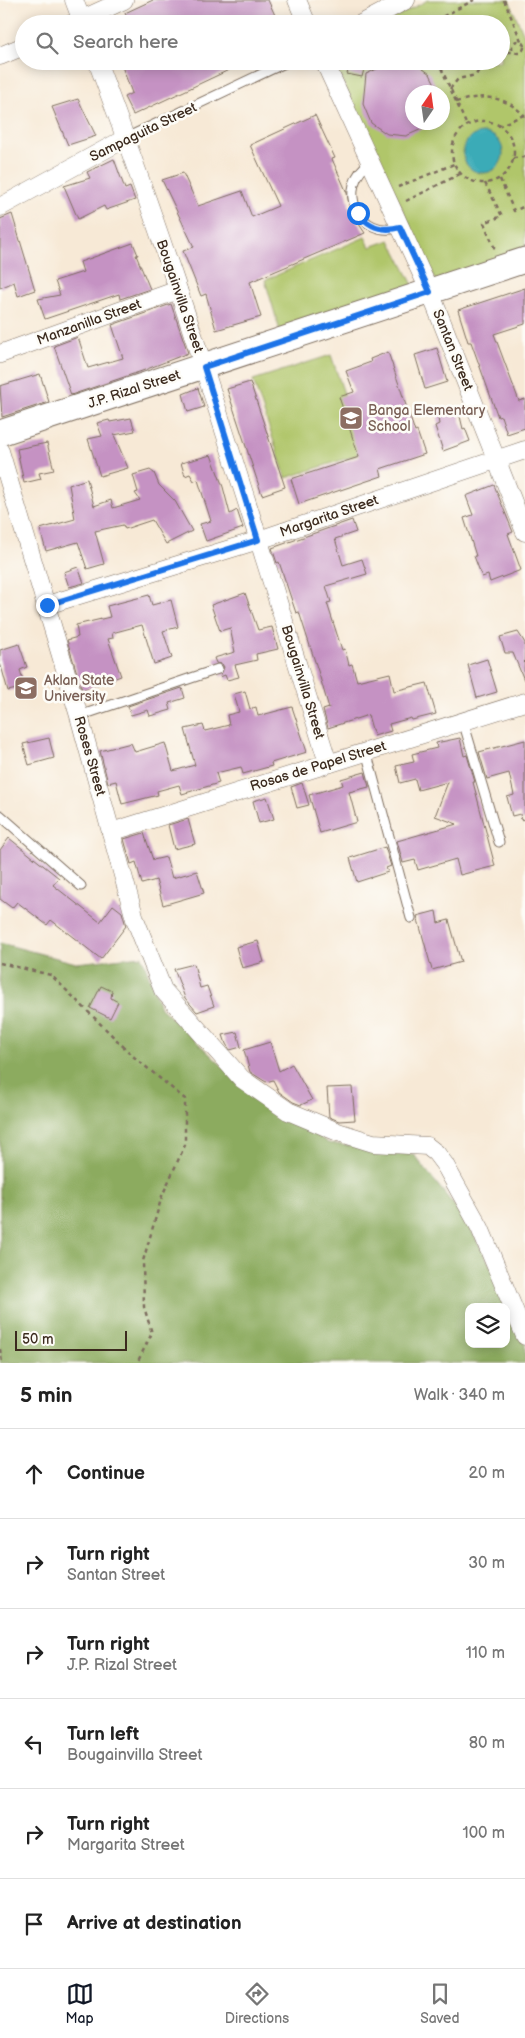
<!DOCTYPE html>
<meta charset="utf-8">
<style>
:root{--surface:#fff;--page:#f6f6f6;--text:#222;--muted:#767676;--line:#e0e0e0;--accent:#111827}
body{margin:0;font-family:"Balsamiq Sans",sans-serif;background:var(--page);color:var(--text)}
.controls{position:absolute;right:15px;bottom:15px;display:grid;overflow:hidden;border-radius:10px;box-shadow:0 2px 12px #0003}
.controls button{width:45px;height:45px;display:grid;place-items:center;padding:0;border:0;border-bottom:1px solid var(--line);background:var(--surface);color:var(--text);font:25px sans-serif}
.compass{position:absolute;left:405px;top:85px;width:45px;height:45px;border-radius:50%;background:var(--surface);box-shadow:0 2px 12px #0003;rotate:13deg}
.scale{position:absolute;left:15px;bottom:12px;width:112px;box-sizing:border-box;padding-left:5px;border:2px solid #3b2a1e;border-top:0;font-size:14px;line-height:18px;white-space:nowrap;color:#3b2a1e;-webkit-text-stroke:4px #fdfcf7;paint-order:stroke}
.stop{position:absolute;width:15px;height:15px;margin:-11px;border:4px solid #1a73e8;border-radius:50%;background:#fff}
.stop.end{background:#1a73e8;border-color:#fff;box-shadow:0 1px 5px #0008}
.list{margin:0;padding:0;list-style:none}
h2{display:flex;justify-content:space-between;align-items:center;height:65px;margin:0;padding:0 20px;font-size:21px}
h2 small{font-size:16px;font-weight:400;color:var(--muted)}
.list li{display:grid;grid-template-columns:32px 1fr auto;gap:15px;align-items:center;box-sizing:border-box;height:90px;padding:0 20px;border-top:1px solid var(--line)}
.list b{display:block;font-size:19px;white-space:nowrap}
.list p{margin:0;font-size:16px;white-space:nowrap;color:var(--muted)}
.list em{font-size:16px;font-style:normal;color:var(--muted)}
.icon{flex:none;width:28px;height:28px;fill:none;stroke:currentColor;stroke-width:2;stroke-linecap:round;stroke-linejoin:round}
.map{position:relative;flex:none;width:525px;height:1363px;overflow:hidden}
.search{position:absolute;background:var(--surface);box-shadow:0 2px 12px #0003;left:15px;right:15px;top:15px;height:55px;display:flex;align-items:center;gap:12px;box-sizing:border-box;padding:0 18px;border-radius:28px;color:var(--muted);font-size:19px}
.sheet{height:605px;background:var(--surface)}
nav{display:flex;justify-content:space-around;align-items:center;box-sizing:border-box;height:70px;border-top:1px solid var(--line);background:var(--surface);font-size:14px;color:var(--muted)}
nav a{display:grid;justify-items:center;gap:2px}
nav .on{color:var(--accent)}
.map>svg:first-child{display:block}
.green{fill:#b0c66a;stroke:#767844;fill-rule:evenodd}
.forest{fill:#8cab5e;stroke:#646a3e;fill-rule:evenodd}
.water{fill:#3aabb7;stroke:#3a6a6a}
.building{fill:#c592c3}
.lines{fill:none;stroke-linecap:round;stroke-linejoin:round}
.service-casing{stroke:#7d6d5e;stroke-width:11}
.minor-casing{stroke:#7d6d5e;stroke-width:19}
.secondary-casing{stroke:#7d6d5e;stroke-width:27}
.path{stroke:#7d6d5e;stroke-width:2.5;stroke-dasharray:4 4;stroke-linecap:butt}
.service{stroke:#fff;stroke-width:9}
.minor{stroke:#fff;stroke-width:18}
.secondary{stroke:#fff;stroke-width:25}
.route{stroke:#1a73e8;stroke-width:6}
.labels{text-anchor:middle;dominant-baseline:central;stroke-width:5;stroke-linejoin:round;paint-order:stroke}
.street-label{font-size:14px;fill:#3b2a1e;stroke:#fdfcf7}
.education-label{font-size:14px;fill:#785e54;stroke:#fdfcf7;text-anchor:start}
</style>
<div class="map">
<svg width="525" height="1363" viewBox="0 0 525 1363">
<rect width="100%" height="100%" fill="#fdfcf7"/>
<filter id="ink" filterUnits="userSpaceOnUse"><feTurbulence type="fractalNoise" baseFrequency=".02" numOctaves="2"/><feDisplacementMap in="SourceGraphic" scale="10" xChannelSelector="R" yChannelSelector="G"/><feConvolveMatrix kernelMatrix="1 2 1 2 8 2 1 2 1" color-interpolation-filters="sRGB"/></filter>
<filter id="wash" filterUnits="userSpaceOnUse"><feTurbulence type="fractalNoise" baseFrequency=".0096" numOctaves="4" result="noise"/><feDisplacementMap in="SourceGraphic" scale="20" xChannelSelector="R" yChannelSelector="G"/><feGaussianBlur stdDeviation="1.12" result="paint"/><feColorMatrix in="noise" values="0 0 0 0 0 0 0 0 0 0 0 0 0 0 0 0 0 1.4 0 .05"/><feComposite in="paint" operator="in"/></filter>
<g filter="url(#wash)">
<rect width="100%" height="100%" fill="#f7e9d6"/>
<g class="green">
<path d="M428,0H509L525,37V252L438,285L333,61H501V24H382ZM412,92H442V122H412Z"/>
<polygon points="365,237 370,247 390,240 415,289 280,331 265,280"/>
<polygon points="331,355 364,453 286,478 253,380"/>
</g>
<path class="forest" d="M0,943L76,963L142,956L160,1007L231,1074L328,1143L414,1155L465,1219L525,1328V1363H0ZM469,1307H506V1344H469Z"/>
<circle class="water" cx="483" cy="153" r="20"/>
<g id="blocks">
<g class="building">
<polygon points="153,0 268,0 279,24 130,24 125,13"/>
<polygon points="120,61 248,61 133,115 124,97 132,93"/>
<polygon points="351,61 366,61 362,77 347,74"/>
<polygon points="394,61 415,63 430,74 439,92 412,92 412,122 438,122 406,136 387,134 371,123 363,104 366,74"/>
<polygon points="78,99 96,136 68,145 52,107"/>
<polygon points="315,115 335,158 332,159 347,193 350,211 365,233 250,282 261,317 216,330 206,294 201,296 183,251 194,247 162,180 183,173 198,206 242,191 252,217 278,206 250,145"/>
<polygon points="114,159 125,189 130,187 135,200 106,210 104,206 78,219 64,186 90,178 87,172"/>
<polygon points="12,214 35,290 18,296 14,282 0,288 0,219"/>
<polygon points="133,243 138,255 136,255 150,289 120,299 119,294 45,319 38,299 60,295 55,281 83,272 80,262"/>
<polygon points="525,288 525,324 494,334 519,401 525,399 525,428 507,434 501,416 498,417 471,342 468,342 458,310"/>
<polygon points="171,304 188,353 142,371 71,395 54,346 78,337 88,368 123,358 112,325"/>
<polygon points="437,348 447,382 425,389 415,355"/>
<polygon points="388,352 415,432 417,431 425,454 380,469 382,476 299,504 291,479 359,457 339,397 354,392 346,371 371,362 370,359"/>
<polygon points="40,374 49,402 2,417 0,386"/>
<polygon points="250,382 285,487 262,495 227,389"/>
<polygon points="198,388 204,407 188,412 183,394"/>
<polygon points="458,408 463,429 465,428 470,441 443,451 435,426 439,424 437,413"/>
<polygon points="131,418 135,431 114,435 128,468 100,476 88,439 102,436 97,423 109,420 110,422"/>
<polygon points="47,443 54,470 39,473 41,479 24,483 17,449"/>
<polygon points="211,455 223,487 230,514 237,510 243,528 206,541 200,524 211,521 198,480 194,481 190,474 185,476 181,463"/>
<polygon points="150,470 154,473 159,485 175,501 192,531 166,544 152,520 125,529 123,525 95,531 104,564 87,569 78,542 46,551 40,529 75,519 69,485 87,479 94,506 111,500 113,508 140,500 135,493 138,492 133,475"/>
<polygon points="494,485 513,532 508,534 521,570 490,582 488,575 482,577 474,556 476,556 464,518 473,515 466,496"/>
<polygon points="352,520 356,532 335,539 343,565 362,559 367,574 326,586 331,602 327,603 342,650 345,649 349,665 352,664 357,681 390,673 394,691 427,683 436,714 412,720 411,718 389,724 391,731 374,736 368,715 328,728 323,710 329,708 319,674 299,612 296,613 279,562 277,563 272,548"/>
<polygon points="78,567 84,583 69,587 64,572"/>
<polygon points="245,593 258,630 272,627 278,649 256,654 257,660 235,665 239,677 227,680 225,675 220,677 224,667 222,664 216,663 214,658 235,652 230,628 220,631 211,605"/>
<polygon points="149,595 152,605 171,600 178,627 163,631 172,658 154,664 142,625 112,633 113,638 108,639 121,676 82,690 67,640 78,637 76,625 110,617 107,606"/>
<polygon points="518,632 525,643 524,680 513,653 505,653 500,637"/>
<polygon points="19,644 27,667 20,670 25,687 8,691 0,662 0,650"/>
<polygon points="487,659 497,692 477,698 468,665"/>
<polygon points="182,688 185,698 169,703 171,710 150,716 148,710 131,715 128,706"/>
<polygon points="245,691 250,709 256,707 258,716 292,707 307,752 271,763 272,766 243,774 241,767 216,773 219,783 182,794 179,785 157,791 158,795 122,804 116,781 108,783 100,751 131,743 135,752 165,743 173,771 195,765 185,729 203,725 205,731 229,725 227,715 239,712 234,694"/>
<polygon points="49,738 54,758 29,765 23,744"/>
<polygon points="460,738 464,756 467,755 475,782 473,782 495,866 460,875 456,859 418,870 415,860 403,863 397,841 457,824 435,816 448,782 418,790 415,779 400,783 396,766 414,762 412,754 437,748 436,743"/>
<polygon points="525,740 525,819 521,820 520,814 512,816 507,797 514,795 509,773 487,779 479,752"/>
<polygon points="365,772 369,787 349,792 357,822 320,833 309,795 343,785 341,779"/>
<polygon points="302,783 309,805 297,808 291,787"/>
<polygon points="267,797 274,819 259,823 253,801"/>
<polygon points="188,819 195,844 174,849 168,825"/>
<polygon points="144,833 153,860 166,857 172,878 197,871 204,893 163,905 156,880 142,884 136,862 131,864 124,839"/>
<polygon points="9,838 59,878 53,885 100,922 113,905 122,912 126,926 101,959 51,920 47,925 17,902 12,908 0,899 0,850"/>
<polygon points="385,847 391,866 386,868 388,872 357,882 350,858"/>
<polygon points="436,911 438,923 449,920 461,962 432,970 417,916"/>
<polygon points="258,941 264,962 242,968 236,947"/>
<polygon points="194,964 200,988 207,986 214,1006 197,1012 185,998 174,969"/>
<polygon points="101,986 112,991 111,998 118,1002 110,1018 90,1008"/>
<polygon points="237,1032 241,1047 230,1050 226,1044 223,1035"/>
<polygon points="270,1042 279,1071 292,1064 312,1100 301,1105 293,1102 279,1092 273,1080 266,1082 250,1072 244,1050"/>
<polygon points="352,1087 355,1120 339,1121 329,1117 327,1088"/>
</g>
</g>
</g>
<g filter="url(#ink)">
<use href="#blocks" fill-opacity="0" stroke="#7d6d5e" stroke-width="1"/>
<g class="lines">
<g class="service-casing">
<g id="service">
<polyline points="126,138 289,61"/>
<path d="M371,162C334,186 358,241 401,227"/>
<polyline points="79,716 218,669"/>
<polyline points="463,721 499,842"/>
<polyline points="366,751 411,918"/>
<polyline points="0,815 81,886"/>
</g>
</g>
<g class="minor-casing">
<g id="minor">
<polyline points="74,0 83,24"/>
<polyline points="297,0 307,24"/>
<polyline points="72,24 124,0"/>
<polyline points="361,24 406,0"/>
<polyline points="0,56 24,46"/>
<path d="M97,61C184,292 255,528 328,763"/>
<polyline points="324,61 430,292 525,532"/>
<polyline points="0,207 126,138"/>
<polyline points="0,354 178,290"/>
<polyline points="0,451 79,716 135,919 163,990 242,1079 288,1111 338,1132 373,1143 427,1146 436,1153 445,1165 480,1228 525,1336"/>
<polyline points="47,605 259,540 525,450"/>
<polyline points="111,832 525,702"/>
</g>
</g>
<g class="secondary-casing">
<polyline id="secondary" points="0,433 525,260"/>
</g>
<g class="path">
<polyline points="504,0 522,43"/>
<polyline points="429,24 474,0"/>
<circle cx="518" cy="47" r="6"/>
<polyline points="501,56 506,52 514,52"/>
<polyline points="438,61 467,126"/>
<polyline points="492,61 494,61"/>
<polyline points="450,89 458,79 476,75 482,64 490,61"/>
<path d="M456,102C483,94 504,95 525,116"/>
<circle cx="483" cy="152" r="31"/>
<polyline points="498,126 524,115"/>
<polyline points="513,158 525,157"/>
<polyline points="500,179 514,211 525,206"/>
<polyline points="485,183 502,216 484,223 495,249"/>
<polyline points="398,187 454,164"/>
<polyline points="406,201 460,174"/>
<polyline points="0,963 51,975 134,1057 185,1099 185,1145 162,1196 143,1261 144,1307 152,1333 137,1363"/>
<polyline points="0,1349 2,1363"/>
</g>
<use href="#service" class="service"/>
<use href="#minor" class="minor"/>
<use href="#secondary" class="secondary"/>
</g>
</g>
<g class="lines" filter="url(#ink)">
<path class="route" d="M47,605L258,540L204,367L430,292L400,227C383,232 369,227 358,213"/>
</g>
<defs>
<g id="school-square" transform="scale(1.25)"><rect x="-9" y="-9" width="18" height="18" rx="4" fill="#8d6e63" stroke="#fdfcf7"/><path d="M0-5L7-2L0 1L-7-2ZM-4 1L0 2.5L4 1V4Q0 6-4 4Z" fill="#fff"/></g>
<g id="university-square" transform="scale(1.25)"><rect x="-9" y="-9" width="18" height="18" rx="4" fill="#8d6e63" stroke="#fdfcf7"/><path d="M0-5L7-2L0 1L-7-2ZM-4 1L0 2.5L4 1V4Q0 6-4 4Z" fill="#fff"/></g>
</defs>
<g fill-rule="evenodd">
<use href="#school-square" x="351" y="418"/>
<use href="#university-square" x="26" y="688"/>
</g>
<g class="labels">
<g class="street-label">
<text transform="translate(143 132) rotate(-26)">Sampaguita Street</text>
<text transform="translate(180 296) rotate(71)">Bougainvilla Street</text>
<text transform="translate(89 322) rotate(-20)">Manzanilla Street</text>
<text transform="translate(453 350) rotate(68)">Santan Street</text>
<text transform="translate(134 389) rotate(-18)">J.P. Rizal Street</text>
<text transform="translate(329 516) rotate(-19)">Margarita Street</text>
<text transform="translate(303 682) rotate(73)">Bougainvilla Street</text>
<text transform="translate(90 756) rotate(74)">Roses Street</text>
<text transform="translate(318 766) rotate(-17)">Rosas de Papel Street</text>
</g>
<g class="education-label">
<text x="368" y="410">Banga Elementary<tspan x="368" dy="16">School</tspan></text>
<text x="44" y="680">Aklan State<tspan x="44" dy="16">University</tspan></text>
</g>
</g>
</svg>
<div class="controls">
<button><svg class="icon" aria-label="layers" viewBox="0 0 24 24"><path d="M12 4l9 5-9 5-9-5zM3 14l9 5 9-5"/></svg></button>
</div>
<svg class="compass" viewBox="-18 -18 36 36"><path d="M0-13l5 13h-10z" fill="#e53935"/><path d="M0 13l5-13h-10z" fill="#767676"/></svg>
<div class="scale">50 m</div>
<div class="stop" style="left:358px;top:213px"></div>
<div class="stop end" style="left:47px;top:605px"></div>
<div class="search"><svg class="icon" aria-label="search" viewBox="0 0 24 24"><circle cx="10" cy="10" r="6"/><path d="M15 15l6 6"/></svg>Search here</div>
</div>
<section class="sheet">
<h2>5 min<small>Walk · 340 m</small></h2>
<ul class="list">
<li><svg class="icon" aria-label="ahead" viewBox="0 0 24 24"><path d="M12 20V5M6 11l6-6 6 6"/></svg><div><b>Continue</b></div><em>20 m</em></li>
<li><svg class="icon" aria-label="right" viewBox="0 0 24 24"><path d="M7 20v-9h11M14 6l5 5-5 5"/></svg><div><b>Turn right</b><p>Santan Street</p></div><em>30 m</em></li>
<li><svg class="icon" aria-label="right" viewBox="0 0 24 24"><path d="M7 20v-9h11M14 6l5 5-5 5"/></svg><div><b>Turn right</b><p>J.P. Rizal Street</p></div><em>110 m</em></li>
<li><svg class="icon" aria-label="left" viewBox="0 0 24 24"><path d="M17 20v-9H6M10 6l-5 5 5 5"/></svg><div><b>Turn left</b><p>Bougainvilla Street</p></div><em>80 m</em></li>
<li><svg class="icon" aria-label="right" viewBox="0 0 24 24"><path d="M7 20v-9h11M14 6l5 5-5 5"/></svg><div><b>Turn right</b><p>Margarita Street</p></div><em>100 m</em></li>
<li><svg class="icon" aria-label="arrive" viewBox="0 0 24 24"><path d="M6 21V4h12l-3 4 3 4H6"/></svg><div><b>Arrive at destination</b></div></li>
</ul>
</section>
<nav>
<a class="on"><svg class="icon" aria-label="map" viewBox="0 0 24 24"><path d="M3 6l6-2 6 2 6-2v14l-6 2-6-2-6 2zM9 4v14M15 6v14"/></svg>Map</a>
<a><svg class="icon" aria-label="directions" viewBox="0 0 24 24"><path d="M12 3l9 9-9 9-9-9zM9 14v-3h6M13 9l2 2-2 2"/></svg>Directions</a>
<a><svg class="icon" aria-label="saved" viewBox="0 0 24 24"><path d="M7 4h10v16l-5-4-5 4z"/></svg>Saved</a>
</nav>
